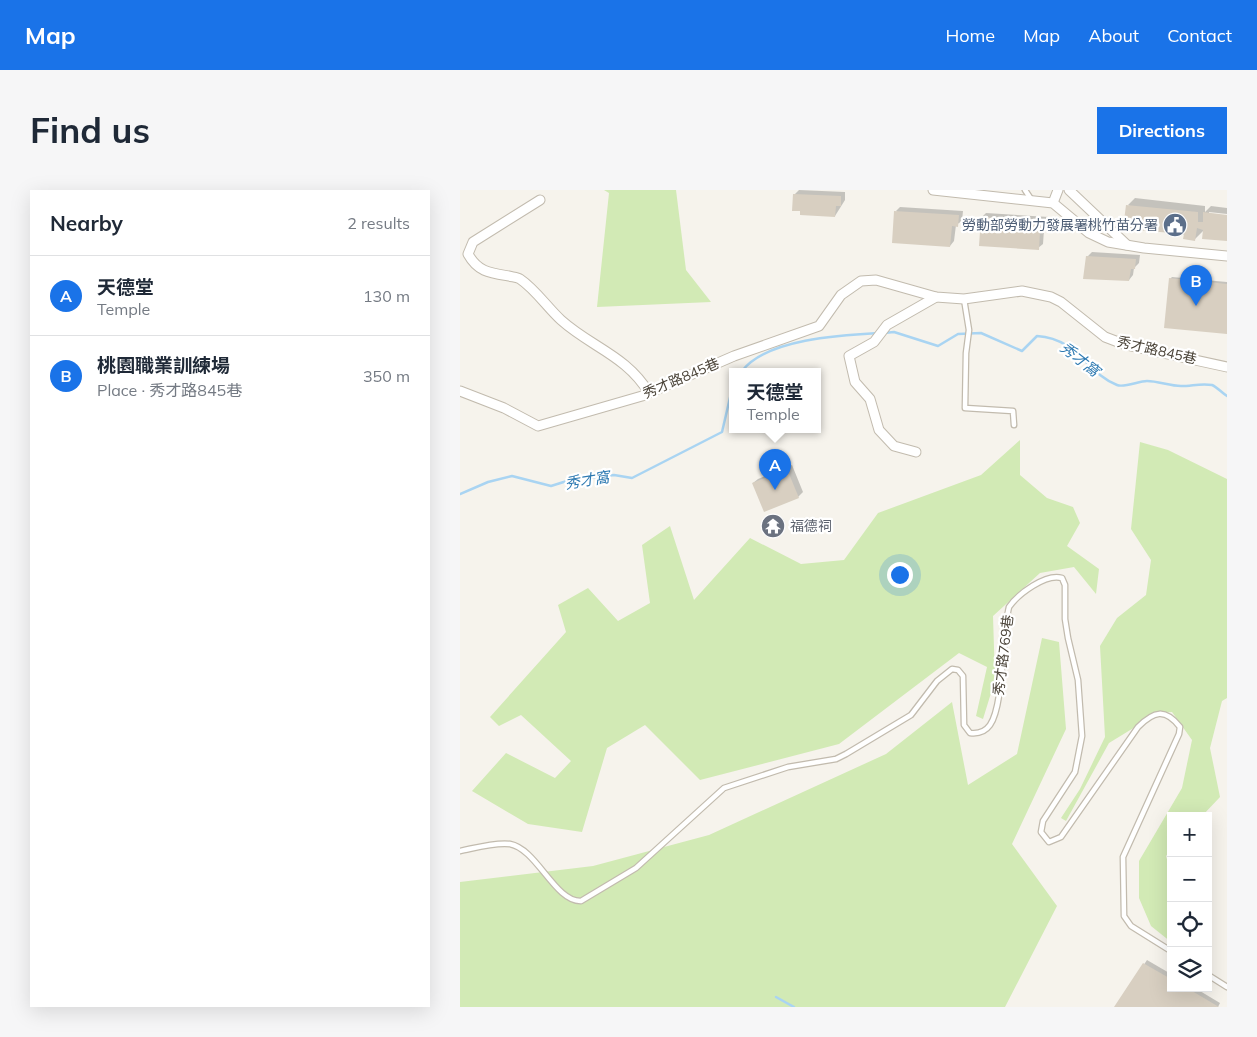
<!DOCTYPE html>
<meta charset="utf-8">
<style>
:root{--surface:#fff;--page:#f6f6f7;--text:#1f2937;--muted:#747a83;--line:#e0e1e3;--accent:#1a73e8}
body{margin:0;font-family:Mulish,"Noto Sans TC",sans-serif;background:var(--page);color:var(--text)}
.controls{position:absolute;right:15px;bottom:15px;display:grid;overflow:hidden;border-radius:0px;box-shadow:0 5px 20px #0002}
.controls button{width:45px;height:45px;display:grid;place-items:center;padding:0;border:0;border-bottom:1px solid var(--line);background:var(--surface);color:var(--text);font:25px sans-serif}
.you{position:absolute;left:439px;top:384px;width:18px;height:18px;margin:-12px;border:4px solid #fff;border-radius:50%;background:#1a73e8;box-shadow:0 0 0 8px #1a73e833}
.badge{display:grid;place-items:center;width:32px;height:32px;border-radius:50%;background:var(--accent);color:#fff;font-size:16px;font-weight:700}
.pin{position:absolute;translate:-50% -41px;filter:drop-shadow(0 1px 2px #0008)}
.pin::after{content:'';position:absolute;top:26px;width:18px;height:15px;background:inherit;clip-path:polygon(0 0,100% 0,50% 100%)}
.popup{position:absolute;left:269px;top:178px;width:92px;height:65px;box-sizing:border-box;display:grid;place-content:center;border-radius:0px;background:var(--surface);filter:drop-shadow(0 1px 4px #0005);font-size:16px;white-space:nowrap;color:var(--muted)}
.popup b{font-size:19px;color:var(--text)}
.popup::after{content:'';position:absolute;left:50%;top:100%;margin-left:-10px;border:10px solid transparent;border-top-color:var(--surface)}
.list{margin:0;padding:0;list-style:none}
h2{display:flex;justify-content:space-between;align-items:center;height:65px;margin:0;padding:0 20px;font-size:21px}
h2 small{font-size:16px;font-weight:400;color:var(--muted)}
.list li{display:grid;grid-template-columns:32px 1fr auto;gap:15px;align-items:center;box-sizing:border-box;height:80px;padding:0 20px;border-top:1px solid var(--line)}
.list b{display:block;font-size:19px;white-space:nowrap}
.list p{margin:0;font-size:16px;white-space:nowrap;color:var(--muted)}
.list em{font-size:16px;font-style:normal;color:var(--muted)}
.icon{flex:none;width:28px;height:28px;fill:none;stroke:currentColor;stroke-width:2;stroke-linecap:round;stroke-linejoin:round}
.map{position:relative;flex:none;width:767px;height:817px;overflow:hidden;border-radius:0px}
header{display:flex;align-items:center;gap:30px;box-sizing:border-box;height:70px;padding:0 25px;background:var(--accent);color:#fff}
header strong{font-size:24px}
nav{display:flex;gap:28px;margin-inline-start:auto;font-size:18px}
.intro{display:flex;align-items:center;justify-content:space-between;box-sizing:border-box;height:120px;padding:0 30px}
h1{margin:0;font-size:35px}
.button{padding:12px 22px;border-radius:0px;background:var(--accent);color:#fff;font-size:18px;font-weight:700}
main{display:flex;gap:30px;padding:0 30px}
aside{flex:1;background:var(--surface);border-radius:0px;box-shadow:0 5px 20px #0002}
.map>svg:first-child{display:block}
.green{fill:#d2eab5}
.shadow{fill:#0003}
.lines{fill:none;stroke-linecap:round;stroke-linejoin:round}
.stream{stroke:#a9d4f2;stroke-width:2.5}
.building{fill:#d8cfc1}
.lane-casing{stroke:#c2bbae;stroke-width:7}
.street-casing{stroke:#c2bbae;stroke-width:11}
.lane{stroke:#fff;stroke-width:4.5}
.street{stroke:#fff;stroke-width:9}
.labels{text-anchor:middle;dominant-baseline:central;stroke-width:4.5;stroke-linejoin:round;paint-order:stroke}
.service-label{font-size:14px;fill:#4e5e75;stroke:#fff;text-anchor:end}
.street-label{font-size:14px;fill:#4b4439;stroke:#fff}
.worship-label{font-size:14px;fill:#5b616d;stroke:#fff;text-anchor:start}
.water-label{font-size:15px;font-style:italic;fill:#2e7ab2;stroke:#fff}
</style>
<header>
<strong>Map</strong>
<nav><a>Home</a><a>Map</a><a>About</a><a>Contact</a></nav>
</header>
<div class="intro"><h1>Find us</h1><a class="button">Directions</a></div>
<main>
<aside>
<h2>Nearby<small>2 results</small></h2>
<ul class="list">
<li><span class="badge">A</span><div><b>天德堂</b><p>Temple</p></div><em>130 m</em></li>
<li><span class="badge">B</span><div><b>桃園職業訓練場</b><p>Place · 秀才路845巷</p></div><em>350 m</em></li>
</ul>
</aside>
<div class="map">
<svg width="767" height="817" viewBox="0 0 767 817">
<rect width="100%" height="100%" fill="#f6f3ec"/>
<g class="green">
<polygon points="144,0 216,0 226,80 251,112 137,117 149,3"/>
<polygon points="560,250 560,285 587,308 613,317 620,333 607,356 639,379 636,404 614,377 580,383 533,426 535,490 523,529 516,526 527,477 499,463 379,554 240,590 185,535 147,558 122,642 68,634 12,601 46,563 95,588 111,571 61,525 39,536 30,527 106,442 98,415 128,398 158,431 190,413 182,355 210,336 234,410 290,348 341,374 384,370 418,323 521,285"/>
<polygon points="680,252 708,260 767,289 767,508 762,511 750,558 760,607 742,626 711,626 711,660 706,666 711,683 711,752 691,736 679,708 679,671 722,598 732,550 712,522 698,523 649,553 606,631 601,628 620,599 645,547 640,456 657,428 686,405 691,370 671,339"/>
<polygon points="582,448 599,452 606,539 552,654 597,716 545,817 0,817 0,692 133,676 249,645 426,564 492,512 508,595 557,564"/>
</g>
<g class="shadow">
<polygon points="339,0 385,2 385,10 375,26 341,20 334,5"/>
<polygon points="675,8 745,16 745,22 751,16 767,18 767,24 749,22 749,24 767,26 767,50 744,40 734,50 668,15"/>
<polygon points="440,17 503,21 502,31 496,35 494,51 490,56 436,21"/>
<polygon points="526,23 589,27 588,35 584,40 583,54 578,58 522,27"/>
<polygon points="632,62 680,65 679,73 674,78 673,85 669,90 627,67"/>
<polygon points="712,87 767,92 767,143 710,89"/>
<polygon points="332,275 343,302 338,307 293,293 298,289"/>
<polygon points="687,770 711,784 711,798 735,798 760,813 758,817 656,817"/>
</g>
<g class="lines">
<g class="stream">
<path d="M424,143L434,142L478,156L498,144L521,143L562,161L577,146C619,149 626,183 657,195C664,198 679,191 687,191C698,191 710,196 721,196C732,196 741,193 752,195C757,197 762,203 767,206"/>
<path d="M282,181C306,149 381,145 419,143"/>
<polyline points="0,304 28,292 52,286 91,296 110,290 130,288 154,285 172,288 262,242 272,199"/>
<polyline points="316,807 334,817"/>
</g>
</g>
<g class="building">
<polygon points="333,4 381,6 381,16 376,16 375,27 340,25 340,21 332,21"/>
<polygon points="666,15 738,22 738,32 743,32 743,22 767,25 767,51 742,49 743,40 737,38 735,51 723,49 724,44 663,39"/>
<polygon points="434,21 499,25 498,37 492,36 490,57 432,53"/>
<polygon points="521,27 585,31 584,41 580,41 579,60 519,56"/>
<polygon points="626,66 676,69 675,79 671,79 669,91 623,89"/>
<polygon points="709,88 767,94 767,144 704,138"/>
<polygon points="327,279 339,308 304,322 292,293"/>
<polygon points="683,773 711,789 711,798 727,798 759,817 654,817"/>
</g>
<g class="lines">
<g class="lane-casing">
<g id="lane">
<polyline points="565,0 571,9"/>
<polyline points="504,109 509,140 506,163 505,218 553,221 554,235"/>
<path d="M0,661C15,658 35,652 50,654C77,659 95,712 121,711L176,678L264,598L328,577L376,569L386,564L451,525L477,491L492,479L498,480L503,486L504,535L510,543C518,544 525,542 530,535C544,515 542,445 549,417C558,404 586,383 602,388L605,395V429L608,448L618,490L622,546L615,582L583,631L581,642L589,652L601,647L678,537C694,521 705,518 720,537L719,544L663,667L664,726L671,736L711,761"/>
<polyline points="748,785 767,797"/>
</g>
</g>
<g class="street-casing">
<g id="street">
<polyline points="473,0 593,13 629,43 648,52 684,58 767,66"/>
<polyline points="609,0 667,55"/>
<path d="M80,10L13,52L8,64C18,82 30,83 49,86C52,87 57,87 60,89C75,99 87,117 101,130C131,157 167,166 189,203"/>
<polyline points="593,13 598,0"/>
<polyline points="0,201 44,218 78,236 182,206 274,166 359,136 381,105 401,91 416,90 476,107 504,109 562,101 591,107 601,112 645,147 666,155 767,177"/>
<polyline points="456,262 434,256 419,240 410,209 395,192 389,166 414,152 427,135 476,107"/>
</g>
</g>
<use href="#lane" class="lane"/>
<use href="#street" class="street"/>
</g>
<defs>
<g id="civic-disc" transform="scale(1.25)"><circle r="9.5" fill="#5c6f8a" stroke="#fff"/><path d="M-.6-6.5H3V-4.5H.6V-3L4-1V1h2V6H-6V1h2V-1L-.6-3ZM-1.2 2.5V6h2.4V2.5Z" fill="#fff"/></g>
<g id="temple-disc" transform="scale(1.25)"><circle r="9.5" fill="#6b7280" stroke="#fff"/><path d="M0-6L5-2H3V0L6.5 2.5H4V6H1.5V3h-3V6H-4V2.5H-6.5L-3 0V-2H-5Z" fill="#fff"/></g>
</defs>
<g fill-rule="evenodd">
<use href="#civic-disc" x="715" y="35"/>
<use href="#temple-disc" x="313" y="336"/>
</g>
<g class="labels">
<g class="service-label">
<text x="698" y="35">勞動部勞動力發展署桃竹苗分署</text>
</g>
<g class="street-label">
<text transform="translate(697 160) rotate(13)">秀才路845巷</text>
<text transform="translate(221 188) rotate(-23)">秀才路845巷</text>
<text transform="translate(543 465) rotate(-83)">秀才路769巷</text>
</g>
<g class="worship-label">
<text x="330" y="336">福德祠</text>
</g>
<g class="water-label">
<text transform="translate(620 169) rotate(38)">秀才窩</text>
<text transform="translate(127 290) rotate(-9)">秀才窩</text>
</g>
</g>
</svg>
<div class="controls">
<button>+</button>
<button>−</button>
<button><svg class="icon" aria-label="locate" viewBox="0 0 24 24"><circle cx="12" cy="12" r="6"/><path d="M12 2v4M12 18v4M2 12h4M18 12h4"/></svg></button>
<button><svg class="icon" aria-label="layers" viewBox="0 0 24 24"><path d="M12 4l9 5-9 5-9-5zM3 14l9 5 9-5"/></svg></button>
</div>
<div class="you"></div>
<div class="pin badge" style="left:315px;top:300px">A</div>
<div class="popup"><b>天德堂</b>Temple</div>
<div class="pin badge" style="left:736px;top:116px">B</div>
</div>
</main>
